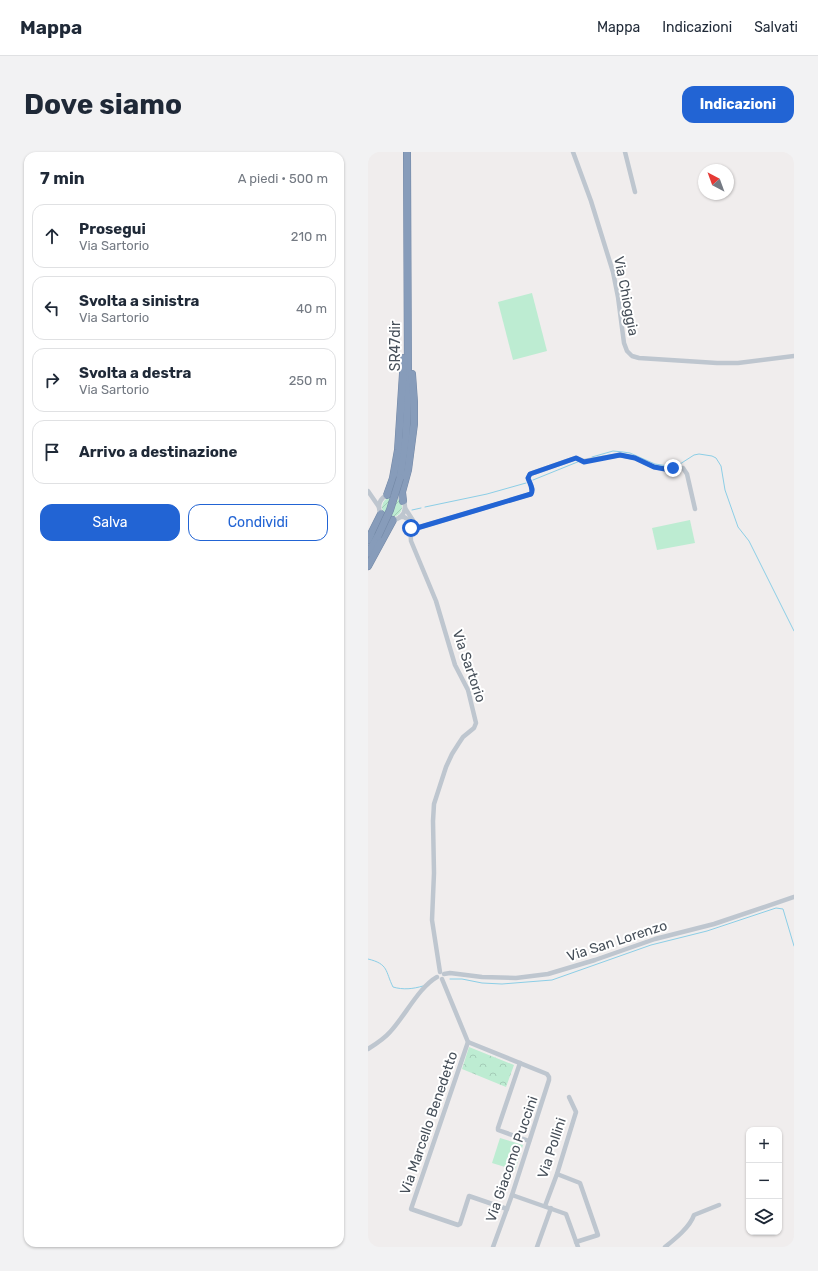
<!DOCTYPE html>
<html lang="it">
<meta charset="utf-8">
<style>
:root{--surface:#fff;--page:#f2f2f3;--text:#1f2937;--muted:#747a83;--line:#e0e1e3;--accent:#2264d4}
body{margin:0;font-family:Rubik,sans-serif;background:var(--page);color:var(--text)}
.controls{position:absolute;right:12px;bottom:12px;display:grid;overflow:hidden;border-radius:8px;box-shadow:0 1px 3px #0004}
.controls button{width:36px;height:36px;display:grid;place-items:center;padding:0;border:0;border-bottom:1px solid var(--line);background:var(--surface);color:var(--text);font:20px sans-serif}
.compass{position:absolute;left:330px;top:12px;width:36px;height:36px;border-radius:50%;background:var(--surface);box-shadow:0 1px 3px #0004;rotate:319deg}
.stop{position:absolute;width:12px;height:12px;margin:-9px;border:3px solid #2264d4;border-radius:50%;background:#fff}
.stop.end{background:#2264d4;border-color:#fff;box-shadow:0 1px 4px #0008}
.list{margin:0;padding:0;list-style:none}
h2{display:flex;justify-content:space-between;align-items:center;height:52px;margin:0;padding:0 16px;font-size:17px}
h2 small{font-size:13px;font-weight:400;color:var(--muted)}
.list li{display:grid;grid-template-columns:26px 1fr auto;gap:12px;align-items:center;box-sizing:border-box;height:64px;margin:0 8px 8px;padding:0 8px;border:1px solid var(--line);border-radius:12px}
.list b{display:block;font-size:15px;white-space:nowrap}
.list p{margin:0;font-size:13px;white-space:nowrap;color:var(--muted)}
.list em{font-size:13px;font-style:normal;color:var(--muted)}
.actions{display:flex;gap:8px;padding:12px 16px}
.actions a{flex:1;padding:9px 0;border:1px solid var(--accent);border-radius:12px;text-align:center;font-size:14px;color:var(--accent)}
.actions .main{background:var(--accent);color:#fff}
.icon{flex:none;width:22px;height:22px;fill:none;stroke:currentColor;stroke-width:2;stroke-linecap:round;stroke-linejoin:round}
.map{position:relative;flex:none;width:426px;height:1095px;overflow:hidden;border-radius:12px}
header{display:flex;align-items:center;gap:24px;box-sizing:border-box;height:56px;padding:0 20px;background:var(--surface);border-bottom:1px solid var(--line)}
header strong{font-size:19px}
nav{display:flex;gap:22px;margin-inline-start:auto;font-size:14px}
.intro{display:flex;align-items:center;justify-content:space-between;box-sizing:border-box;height:96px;padding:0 24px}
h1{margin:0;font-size:28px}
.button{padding:10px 18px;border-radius:12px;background:var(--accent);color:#fff;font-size:14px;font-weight:700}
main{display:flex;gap:24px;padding:0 24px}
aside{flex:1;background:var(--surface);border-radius:12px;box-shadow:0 1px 3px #0004}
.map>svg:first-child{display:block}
.grass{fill:#bdecd2}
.forest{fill:url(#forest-crowns)}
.garden{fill:url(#garden-furrows)}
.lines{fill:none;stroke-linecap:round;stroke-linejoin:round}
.stream{stroke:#8ccee6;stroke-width:1}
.highway-casing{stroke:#7287a5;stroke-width:8}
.minor{stroke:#bec6cf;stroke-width:4.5}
.highway{stroke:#879cba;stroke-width:7}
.highway-bridge-casing{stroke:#7287a5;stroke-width:8;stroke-linecap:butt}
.highway-bridge{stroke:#879cba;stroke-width:7}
.route{stroke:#2264d4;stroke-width:5}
.labels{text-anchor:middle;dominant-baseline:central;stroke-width:4;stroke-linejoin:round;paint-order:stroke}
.street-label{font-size:14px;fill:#464f59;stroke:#fff}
</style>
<header>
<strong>Mappa</strong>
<nav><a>Mappa</a><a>Indicazioni</a><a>Salvati</a></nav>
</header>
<div class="intro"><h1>Dove siamo</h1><a class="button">Indicazioni</a></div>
<main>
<aside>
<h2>7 min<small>A piedi · 500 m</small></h2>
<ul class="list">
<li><svg class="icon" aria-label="ahead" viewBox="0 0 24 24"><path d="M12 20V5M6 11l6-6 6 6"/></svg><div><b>Prosegui</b><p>Via Sartorio</p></div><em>210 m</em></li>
<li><svg class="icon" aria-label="left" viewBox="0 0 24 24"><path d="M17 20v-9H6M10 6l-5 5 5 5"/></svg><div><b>Svolta a sinistra</b><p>Via Sartorio</p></div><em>40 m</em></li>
<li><svg class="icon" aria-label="right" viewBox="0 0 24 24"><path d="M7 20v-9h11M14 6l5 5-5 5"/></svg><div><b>Svolta a destra</b><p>Via Sartorio</p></div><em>250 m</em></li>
<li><svg class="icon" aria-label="arrive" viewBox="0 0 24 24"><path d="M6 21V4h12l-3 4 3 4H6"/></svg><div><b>Arrivo a destinazione</b></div></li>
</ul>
<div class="actions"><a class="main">Salva</a><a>Condividi</a></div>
</aside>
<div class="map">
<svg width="426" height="1095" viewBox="0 0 426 1095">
<defs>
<pattern id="forest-crowns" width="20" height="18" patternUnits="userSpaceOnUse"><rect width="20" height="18" fill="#bdecd2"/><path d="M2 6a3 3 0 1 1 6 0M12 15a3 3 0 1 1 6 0" fill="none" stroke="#a4ccb7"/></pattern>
<pattern id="garden-furrows" width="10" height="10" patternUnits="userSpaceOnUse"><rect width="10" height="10" fill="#bdecd2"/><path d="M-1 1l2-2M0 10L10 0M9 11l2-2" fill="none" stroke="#a4ccb7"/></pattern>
</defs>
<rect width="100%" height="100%" fill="#f0eded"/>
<g class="grass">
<polygon points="164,141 179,199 145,208 130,150"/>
<polygon points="322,368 327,391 289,398 284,376"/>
<polygon points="132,986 155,993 147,1018 124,1011"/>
</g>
<polygon class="forest" points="101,895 146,913 138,935 94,917"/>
<circle class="garden" cx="24" cy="355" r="10"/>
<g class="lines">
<g class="stream">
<polyline points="224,305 245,299 255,300 262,301 287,312 300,314 312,312 326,303 331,302 344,304 348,306 353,314 357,338 370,375 381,389 426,479"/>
<polyline points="165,328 212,309"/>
<polyline points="57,355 119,342 158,331"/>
<polyline points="44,358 53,356"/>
<path d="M0,807C21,812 17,819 25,835C35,838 45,837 55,834"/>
<polyline points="82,827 94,827 114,831 134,832 184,828 283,793 339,779 408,756 415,757 426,794"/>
</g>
<g class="highway-casing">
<g id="highway">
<polyline points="32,326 38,284 40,237 39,0"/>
<polyline points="19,343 25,326 30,298 36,206"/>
<polyline points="35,349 34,340 40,318 46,272 46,250 44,222"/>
<polyline points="0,388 13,362"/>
<polyline points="0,401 10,384"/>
<polyline points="0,414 25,368"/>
</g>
</g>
<g class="minor">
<polyline points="205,0 223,49 245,120 250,145 256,191 259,199 264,204 271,206 349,211 370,211 426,204"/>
<polyline points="257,0 267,40"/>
<polyline points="0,339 11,355"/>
<circle cx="24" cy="355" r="13"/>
<polyline points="37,356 46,370 46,378"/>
<polyline points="32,365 36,365 41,368 42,371 43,389 68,449 87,513 100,538 108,571 106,576 95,585 91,591 84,602 78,615 66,652 65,669 66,721 64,768 72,820"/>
<path d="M43,376H49L163,342C166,337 162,332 160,326L162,322L208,306L216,309L252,303L267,306L286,315L297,317L315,316L319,322L327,357"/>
<polyline points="76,822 82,821 114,825 148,826 180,822 227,808 287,787 346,772 426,745"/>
<polyline points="74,827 100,890 179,922 181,925 181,928 144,1043 125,1095"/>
<polyline points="100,890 43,1057 90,1073 92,1072 101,1044 139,1057"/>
<path d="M0,897C8,892 16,887 22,880C37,864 51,835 69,825"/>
<polyline points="152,911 130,976 130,978 161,989"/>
<polyline points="189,1022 212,1031 230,1083 208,1090"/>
<polyline points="144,1043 198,1062 210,1095"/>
<polyline points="177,1054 189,1022 208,960 201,945"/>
<polyline points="169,1095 183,1056"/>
<path d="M297,1095C307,1087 322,1075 326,1063L351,1053"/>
</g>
<use href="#highway" class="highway"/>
<g class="highway-bridge-casing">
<polyline id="highway-bridge" points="10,384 22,358 32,326"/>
</g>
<use href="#highway-bridge" class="highway-bridge"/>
</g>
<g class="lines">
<path class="route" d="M43,376H49L163,342C166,337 162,332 160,326L162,322L208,306L216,310L252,303L267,306L286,315L297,317L305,316"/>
</g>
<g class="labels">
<g class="street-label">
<text transform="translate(258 144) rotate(79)">Via Chioggia</text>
<text transform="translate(27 194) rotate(-90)">SR47dir</text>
<text transform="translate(101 514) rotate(71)">Via Sartorio</text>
<text transform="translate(249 789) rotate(-18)">Via San Lorenzo</text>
<text transform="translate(61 971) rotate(-71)">Via Marcello Benedetto</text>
<text transform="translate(184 996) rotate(-72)">Via Pollini</text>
<text transform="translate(144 1007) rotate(-71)">Via Giacomo Puccini</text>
</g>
</g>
</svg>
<div class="controls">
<button>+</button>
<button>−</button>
<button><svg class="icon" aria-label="layers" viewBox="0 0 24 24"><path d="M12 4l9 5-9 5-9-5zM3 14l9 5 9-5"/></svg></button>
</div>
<svg class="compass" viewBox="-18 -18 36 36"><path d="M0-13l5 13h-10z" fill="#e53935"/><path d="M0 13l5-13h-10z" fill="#747a83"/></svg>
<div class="stop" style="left:43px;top:376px"></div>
<div class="stop end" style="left:305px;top:316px"></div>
</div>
</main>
